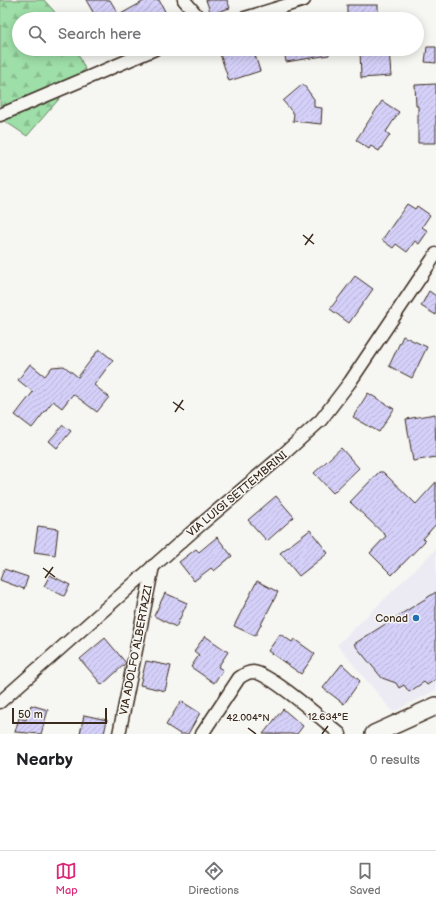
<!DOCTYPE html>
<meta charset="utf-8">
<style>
:root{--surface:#fff;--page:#f2f2f2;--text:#202124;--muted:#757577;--line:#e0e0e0;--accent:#db2777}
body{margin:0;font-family:"Balsamiq Sans",sans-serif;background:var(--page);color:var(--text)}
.scale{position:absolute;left:12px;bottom:10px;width:95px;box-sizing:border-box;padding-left:4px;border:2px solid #3b2a1e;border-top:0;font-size:11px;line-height:14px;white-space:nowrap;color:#3b2a1e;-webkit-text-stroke:3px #f6f6f2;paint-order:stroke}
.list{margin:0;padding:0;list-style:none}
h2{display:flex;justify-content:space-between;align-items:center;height:52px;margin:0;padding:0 16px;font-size:17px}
h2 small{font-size:13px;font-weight:400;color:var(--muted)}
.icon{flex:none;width:22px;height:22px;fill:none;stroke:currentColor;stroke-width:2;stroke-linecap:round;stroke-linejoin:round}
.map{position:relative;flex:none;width:436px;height:734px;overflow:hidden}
.search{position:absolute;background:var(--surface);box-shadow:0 2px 10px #0003;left:12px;right:12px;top:12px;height:44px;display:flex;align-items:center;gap:10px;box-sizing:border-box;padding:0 14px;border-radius:22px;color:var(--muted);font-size:15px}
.sheet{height:116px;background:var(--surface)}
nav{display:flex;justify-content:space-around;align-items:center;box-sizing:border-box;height:56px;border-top:1px solid var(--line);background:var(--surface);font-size:11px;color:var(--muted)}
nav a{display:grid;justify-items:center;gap:2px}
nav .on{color:var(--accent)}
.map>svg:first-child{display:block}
.built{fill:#ecebf4}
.forest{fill:url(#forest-firs);stroke:#6c8463}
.building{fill:url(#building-hatch);stroke:#3b2a1e}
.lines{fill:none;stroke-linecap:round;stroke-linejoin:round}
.street-casing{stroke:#3b2a1e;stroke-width:15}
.secondary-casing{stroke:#3b2a1e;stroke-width:20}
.street{stroke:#f6f6f2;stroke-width:12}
.secondary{stroke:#f6f6f2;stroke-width:17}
.ticks{fill:none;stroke:#3b2a1e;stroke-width:1.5}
.poi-dot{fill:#1f6fb2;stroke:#f6f6f2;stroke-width:1.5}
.labels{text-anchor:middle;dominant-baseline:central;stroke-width:3;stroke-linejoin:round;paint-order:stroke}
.street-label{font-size:11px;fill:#3b2a1e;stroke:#f6f6f2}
.poi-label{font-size:11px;fill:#3b2a1e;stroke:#f6f6f2;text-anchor:end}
.ticks-label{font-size:10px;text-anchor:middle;fill:#3b2a1e;stroke:#f6f6f2;stroke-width:3;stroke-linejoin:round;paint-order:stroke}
</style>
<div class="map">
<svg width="436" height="734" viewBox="0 0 436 734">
<defs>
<pattern id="forest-firs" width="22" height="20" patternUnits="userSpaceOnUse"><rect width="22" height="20" fill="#9edea8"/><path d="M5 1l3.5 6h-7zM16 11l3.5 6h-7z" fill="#89bf90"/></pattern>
<pattern id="building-hatch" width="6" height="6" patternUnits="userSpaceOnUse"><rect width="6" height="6" fill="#d4d0f9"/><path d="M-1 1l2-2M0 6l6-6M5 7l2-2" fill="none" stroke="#b7b3d5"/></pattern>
</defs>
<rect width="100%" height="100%" fill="#f6f6f2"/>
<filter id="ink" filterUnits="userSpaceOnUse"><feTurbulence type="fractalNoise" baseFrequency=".025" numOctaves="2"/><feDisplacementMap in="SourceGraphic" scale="8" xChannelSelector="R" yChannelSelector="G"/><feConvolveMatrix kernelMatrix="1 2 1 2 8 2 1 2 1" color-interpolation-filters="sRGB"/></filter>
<g filter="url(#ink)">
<polygon class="built" points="436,549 436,690 393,712 337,645"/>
<polygon class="forest" points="0,0 44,0 61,19 19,19 19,49 76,49 85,69 27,136 0,118"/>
<g class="building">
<polygon points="86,0 110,0 119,15 146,0 159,0 169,19 97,19"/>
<polygon points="206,0 227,0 230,8 211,14"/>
<rect x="347" y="5" width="31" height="14"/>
<polygon points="427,47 436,47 436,63 425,62"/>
<polygon points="237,49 253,49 260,71 229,81 220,54"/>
<polygon points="284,49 329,49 329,55 286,62"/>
<polygon points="360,49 389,49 391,76 361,78"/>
<polygon points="303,84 314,99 314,107 322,108 321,124 293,121 294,114 283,101"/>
<polygon points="436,84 436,143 418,143 418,106 416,106 415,85"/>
<polygon points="382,101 399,112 386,132 390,135 379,151 371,146 369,149 356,140"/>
<polygon points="407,204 415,209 417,206 430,215 422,227 428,231 419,244 415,241 407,252 396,244 393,248 382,240"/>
<polygon points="355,276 373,289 349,323 330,309"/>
<polygon points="429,291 436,296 436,315 421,306"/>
<polygon points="403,336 427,347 412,378 389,366"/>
<polygon points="99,349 113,360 94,385 109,397 97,412 73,394 62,408 53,401 32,428 15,415 33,392 18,380 30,364 45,376 52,367 64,366 78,377"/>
<polygon points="368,393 394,409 379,432 353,417"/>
<polygon points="435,414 436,457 413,461 406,419"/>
<polygon points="63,425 71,431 57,448 49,441"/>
<polygon points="341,448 359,468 333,493 314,473"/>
<polygon points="379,472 383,472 416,504 436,482 436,524 423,539 425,541 392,575 370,553 386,536 350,502"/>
<polygon points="276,496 294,517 267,541 248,520"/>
<polygon points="38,526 58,529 55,555 34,552"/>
<polygon points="310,530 328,553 299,576 280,553"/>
<polygon points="217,537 232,556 214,571 211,568 194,581 179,562 196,549 199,552"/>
<polygon points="4,569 28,577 24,589 0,580"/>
<polygon points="50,575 70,585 64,596 44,586"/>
<polygon points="257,581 278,592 255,636 234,626"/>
<polygon points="436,592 436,679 427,685 424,682 409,692 404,685 399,688 396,683 382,678 354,644"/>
<polygon points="165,593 187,603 176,627 154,616"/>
<polygon points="280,634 292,642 294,639 315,654 301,674 268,651"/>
<polygon points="205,636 228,652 218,667 223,670 214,683 191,667 199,655 194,651"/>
<polygon points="105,638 126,663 102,685 80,659"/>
<polygon points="146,661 171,666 165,691 140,685"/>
<polygon points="342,664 360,681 344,704 323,688"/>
<polygon points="181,701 200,713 188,734 180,734 166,725"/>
<polygon points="31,705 48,710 41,734 15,732 19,718 26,720"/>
<polygon points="283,709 303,726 297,734 263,734"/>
<polygon points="84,715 107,720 104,734 80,734"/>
</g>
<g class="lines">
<g class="street-casing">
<g id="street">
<polyline points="184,0 200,19"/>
<polyline points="242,19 304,0"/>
<polyline points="0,115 155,49"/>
<polyline points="0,702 192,532 277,460 321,420 350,382 436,254"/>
<polyline points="119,734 153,566"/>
<path d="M202,734L239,678C243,675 247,672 253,672C270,673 324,721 340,734"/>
</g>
</g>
<g class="secondary-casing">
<polyline id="secondary" points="374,734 436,706"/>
</g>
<use href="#street" class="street"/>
<use href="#secondary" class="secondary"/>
</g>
</g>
<path class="ticks" d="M303,235L314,244M305,245L313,234M173,402L184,410M175,412L183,400M43,568L55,577M45,578L53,567M248,728L256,734M322,734L328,726"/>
<circle class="poi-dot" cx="416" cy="618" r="4"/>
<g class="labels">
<g class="street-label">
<text transform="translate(237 494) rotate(-40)">VIA LUIGI SETTEMBRINI</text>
<text transform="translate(136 650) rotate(-79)">VIA ADOLFO ALBERTAZZI</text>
</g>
<g class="poi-label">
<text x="408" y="618">Conad</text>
</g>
</g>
<g class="ticks-label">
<text x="328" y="720">12.634°E</text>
<text x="248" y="721">42.004°N</text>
</g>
</svg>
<div class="scale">50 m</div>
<div class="search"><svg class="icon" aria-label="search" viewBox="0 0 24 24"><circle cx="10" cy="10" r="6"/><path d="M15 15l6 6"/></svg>Search here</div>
</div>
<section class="sheet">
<h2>Nearby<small>0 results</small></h2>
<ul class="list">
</ul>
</section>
<nav>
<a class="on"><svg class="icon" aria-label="map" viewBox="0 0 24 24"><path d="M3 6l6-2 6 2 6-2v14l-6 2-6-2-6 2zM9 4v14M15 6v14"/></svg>Map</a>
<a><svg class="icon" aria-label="directions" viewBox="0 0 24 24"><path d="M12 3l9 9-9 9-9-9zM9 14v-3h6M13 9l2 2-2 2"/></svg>Directions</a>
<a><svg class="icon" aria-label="saved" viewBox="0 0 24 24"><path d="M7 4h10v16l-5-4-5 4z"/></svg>Saved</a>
</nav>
